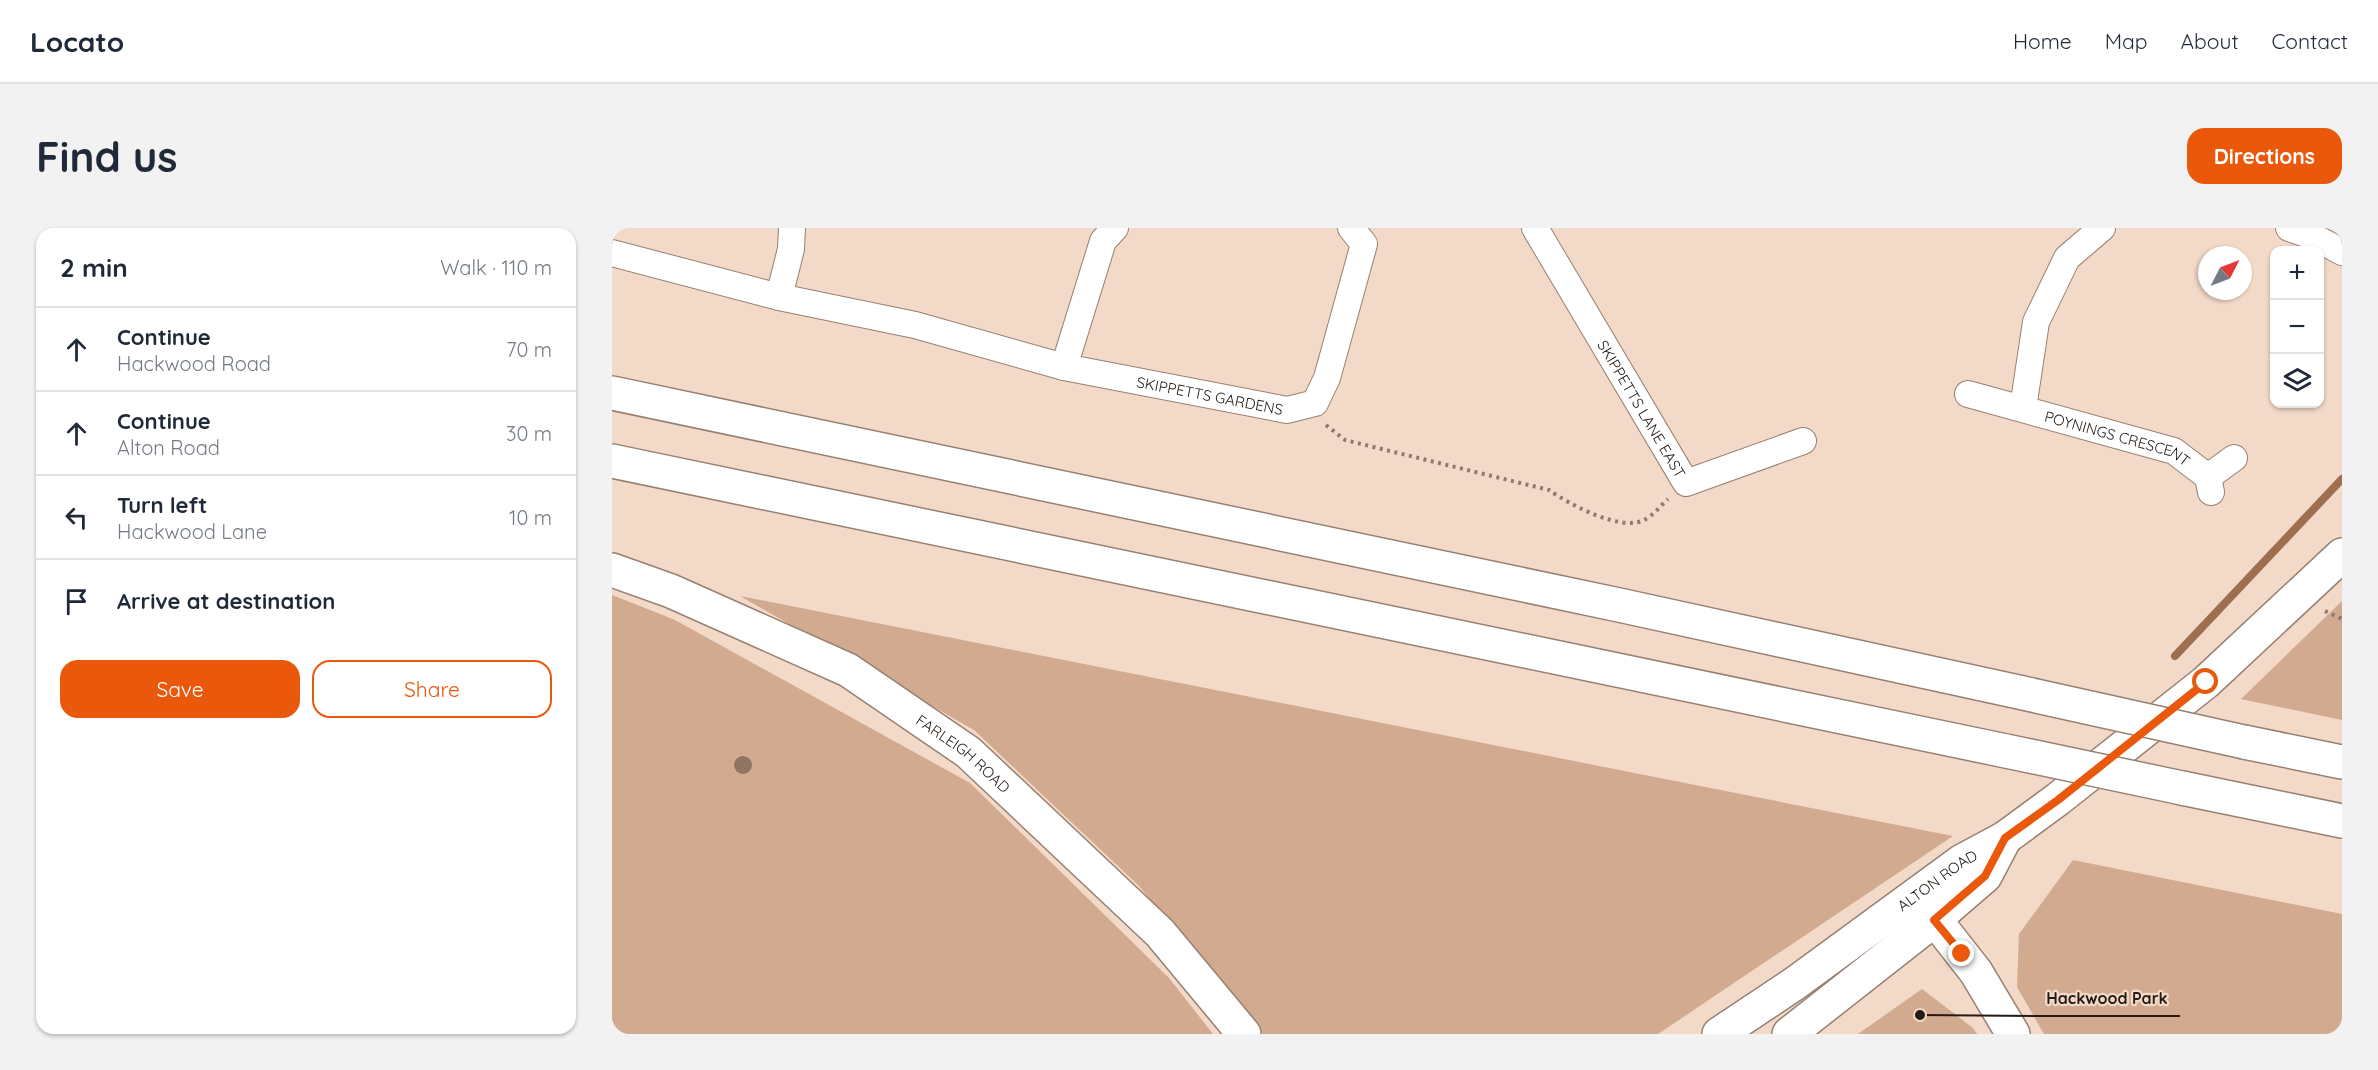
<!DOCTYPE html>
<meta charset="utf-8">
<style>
:root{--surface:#fff;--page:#f2f2f3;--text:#1f2937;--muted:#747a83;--line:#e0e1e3;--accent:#ea580c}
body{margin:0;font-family:Quicksand,sans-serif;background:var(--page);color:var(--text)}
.controls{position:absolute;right:18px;top:18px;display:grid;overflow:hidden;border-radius:12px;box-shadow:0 2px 4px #0004}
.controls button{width:54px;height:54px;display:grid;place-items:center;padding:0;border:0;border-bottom:2px solid var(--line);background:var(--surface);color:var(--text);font:30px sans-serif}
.compass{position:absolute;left:1586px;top:18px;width:54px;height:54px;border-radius:50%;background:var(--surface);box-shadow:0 2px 4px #0004;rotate:48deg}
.stop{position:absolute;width:18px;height:18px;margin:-14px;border:4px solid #ea580c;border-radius:50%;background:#fff}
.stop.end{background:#ea580c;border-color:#fff;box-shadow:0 2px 6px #0008}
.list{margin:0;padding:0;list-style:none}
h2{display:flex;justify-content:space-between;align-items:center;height:78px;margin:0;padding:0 24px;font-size:26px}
h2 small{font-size:20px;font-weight:400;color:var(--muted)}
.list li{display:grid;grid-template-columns:39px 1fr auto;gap:18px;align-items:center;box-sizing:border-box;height:84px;padding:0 24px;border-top:2px solid var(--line)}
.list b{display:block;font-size:22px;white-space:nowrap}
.list p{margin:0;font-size:20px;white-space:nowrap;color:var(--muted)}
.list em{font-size:20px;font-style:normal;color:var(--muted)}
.actions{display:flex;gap:12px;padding:18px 24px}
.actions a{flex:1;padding:14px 0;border:2px solid var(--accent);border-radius:18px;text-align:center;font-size:21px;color:var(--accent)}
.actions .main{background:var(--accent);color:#fff}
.icon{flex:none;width:33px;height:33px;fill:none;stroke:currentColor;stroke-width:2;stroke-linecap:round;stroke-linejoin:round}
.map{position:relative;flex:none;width:1730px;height:806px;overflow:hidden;border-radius:18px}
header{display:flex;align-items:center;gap:36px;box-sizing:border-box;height:84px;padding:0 30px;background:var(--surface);border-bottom:2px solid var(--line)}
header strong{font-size:28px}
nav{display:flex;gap:33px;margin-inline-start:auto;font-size:21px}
.intro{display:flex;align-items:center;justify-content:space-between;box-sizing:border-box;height:144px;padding:0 36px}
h1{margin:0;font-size:42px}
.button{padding:15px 27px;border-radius:18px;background:var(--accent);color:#fff;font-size:21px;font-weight:700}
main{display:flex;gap:36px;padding:0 36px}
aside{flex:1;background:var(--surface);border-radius:18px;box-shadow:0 2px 4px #0004}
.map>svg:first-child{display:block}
.green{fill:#d1aa8f}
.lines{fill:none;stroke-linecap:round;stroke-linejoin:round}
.stream{stroke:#9e6f4e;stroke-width:8}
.street-casing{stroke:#978071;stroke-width:28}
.secondary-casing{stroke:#978071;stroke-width:36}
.primary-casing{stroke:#978071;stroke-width:36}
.highway-casing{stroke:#978071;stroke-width:36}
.path{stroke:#8d7b70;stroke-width:4;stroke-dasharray:3 4.5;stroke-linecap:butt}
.street{stroke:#fff;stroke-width:26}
.secondary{stroke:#fff;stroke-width:33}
.primary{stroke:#fff;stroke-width:33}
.highway{stroke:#fff;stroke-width:33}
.highway-bridge-casing{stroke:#978071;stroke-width:36;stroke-linecap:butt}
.highway-bridge{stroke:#fff;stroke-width:33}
.tree{fill:#8f7563}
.route{stroke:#ea580c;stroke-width:8}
.labels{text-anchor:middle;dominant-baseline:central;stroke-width:4.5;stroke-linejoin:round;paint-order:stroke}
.street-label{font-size:15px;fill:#241b15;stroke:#f2d9c8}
.leader{fill:none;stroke:#241b15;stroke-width:2}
.callout-dot{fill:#241b15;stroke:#f2d9c8;stroke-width:2}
.callout-label{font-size:16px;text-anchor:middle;font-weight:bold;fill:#241b15;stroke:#f2d9c8;stroke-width:4.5;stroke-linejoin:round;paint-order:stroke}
</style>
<header>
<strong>Locato</strong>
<nav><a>Home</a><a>Map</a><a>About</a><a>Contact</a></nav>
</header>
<div class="intro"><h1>Find us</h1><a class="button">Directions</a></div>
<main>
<aside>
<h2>2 min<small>Walk · 110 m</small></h2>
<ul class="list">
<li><svg class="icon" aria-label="ahead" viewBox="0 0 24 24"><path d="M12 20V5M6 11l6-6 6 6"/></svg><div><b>Continue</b><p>Hackwood Road</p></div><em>70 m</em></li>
<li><svg class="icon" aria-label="ahead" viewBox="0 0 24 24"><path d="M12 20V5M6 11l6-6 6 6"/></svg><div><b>Continue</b><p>Alton Road</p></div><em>30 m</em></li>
<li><svg class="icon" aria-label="left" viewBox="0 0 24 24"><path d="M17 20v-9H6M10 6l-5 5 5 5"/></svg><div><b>Turn left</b><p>Hackwood Lane</p></div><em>10 m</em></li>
<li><svg class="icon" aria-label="arrive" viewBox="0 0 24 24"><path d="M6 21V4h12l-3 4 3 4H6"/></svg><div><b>Arrive at destination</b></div></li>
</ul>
<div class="actions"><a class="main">Save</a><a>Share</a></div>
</aside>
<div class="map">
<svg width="1730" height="806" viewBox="0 0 1730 806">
<rect width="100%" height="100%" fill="#f2d9c8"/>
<g class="green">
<polygon points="0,367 63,392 358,555 557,750 601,806 0,806"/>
<polygon points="128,368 1341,608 1046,806 651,806 526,657 362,502"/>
<polygon points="1730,373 1730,492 1629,471"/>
<polygon points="1461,632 1730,686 1730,806 1432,806 1405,759 1407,706"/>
<polygon points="1310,761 1361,800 1365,806 1246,806"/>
</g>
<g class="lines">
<polyline class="stream" points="1563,428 1730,251"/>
<g class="street-casing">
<g id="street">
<path id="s1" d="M923,0L1074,255L1191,213"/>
<polyline points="1677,0 1700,8 1730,24"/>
<path id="s2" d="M0,25L167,69L303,97L452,139L675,182L703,175L715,150L752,16L739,0"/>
<polyline points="167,69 179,21 180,0"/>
<polyline points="452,139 491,13 503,0"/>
<path id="s3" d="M1356,166L1562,223L1596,249"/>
<polyline points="1411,180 1424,94 1455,30 1490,0"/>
<polyline points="1599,264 1596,249 1622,230"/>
</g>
</g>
<g class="secondary-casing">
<g id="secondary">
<path id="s4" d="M0,342L59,363L236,442L356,524L548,705L632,806"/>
<polyline points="1306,670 1364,744 1401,806"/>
</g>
</g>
<g class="primary-casing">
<g id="primary">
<path id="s5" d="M1107,806L1182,756L1350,633L1393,610L1446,571L1594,454L1730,327"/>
<polyline points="1177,806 1322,692 1373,648 1393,610"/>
</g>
</g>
<g class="highway-casing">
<g id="highway">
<polyline points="0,165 1007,377 1420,467"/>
<polyline points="0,233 1394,523"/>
<polyline points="1632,514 1730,534"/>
<polyline points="1570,560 1730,593"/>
</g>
</g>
<g class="path">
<path d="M714,197L733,212L937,262C957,276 1008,304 1032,292C1041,288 1049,277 1056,271"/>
<polyline points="1713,383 1730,391"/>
</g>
<use href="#street" class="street"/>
<use href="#secondary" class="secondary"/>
<use href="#primary" class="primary"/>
<use href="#highway" class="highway"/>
<g class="highway-bridge-casing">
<g id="highway-bridge">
<polyline points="1420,467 1632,514"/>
<polyline points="1394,523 1570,560"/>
</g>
</g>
<use href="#highway-bridge" class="highway-bridge"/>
</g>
<circle class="tree" cx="131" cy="537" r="9"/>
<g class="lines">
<polyline class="route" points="1350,726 1322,692 1373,648 1393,610 1446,572 1594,454"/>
</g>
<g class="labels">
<g class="street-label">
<text stroke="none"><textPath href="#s2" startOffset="615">SKIPPETTS GARDENS</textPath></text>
<text stroke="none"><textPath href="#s1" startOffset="210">SKIPPETTS LANE EAST</textPath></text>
<text stroke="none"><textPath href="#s3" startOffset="156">POYNINGS CRESCENT</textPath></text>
<text stroke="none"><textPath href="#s4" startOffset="399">FARLEIGH ROAD</textPath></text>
<text stroke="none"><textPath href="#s5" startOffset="267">ALTON ROAD</textPath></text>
</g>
</g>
<path class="leader" d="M1308 787L1422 788H1568"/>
<circle class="callout-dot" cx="1308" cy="787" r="6"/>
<g class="callout-label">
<text x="1495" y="776">Hackwood Park</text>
</g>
</svg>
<div class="controls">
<button>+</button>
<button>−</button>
<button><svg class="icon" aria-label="layers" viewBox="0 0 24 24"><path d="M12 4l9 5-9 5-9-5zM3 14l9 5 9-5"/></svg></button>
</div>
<svg class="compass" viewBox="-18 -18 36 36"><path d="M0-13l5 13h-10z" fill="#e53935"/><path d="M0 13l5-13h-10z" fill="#747a83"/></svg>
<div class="stop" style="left:1594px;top:454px"></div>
<div class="stop end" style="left:1350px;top:726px"></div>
</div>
</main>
